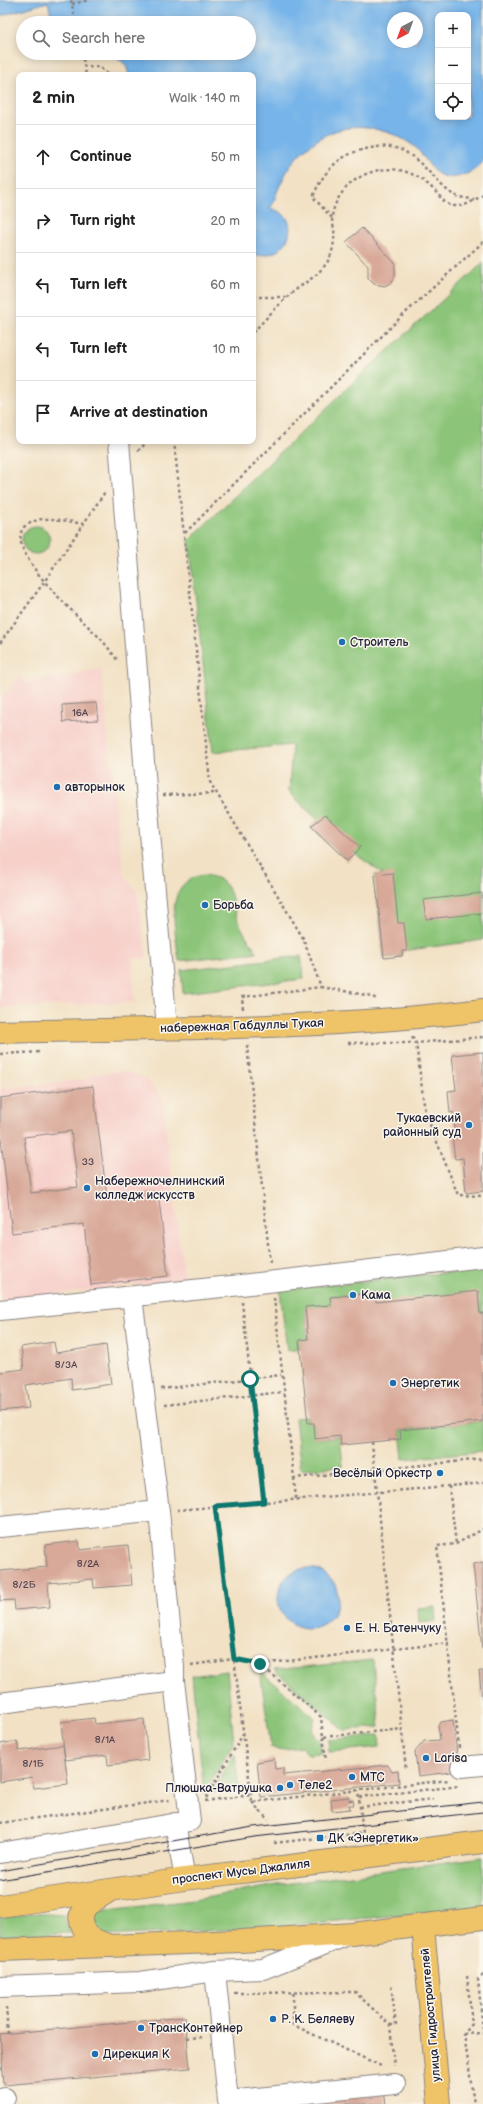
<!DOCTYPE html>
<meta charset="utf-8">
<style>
:root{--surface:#fff;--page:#f2f2f2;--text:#222;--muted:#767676;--line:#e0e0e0}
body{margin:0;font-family:"Balsamiq Sans",sans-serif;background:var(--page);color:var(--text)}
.controls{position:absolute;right:12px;top:12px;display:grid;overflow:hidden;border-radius:8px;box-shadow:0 2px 10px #0003}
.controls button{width:36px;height:36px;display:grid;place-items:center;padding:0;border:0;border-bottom:1px solid var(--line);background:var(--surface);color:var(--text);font:20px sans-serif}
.compass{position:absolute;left:387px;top:12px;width:36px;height:36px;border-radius:50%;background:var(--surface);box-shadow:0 2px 10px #0003;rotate:221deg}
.stop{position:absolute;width:12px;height:12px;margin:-9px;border:3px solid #0f766e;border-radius:50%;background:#fff}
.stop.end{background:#0f766e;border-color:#fff;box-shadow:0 1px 4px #0008}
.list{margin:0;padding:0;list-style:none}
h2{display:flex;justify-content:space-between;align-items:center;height:52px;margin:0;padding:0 16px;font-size:17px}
h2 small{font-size:13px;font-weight:400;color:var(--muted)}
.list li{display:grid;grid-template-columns:26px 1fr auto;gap:12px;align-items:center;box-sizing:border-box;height:64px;padding:0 16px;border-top:1px solid var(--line)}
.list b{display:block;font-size:15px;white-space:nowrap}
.list em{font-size:13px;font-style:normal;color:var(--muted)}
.icon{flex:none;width:22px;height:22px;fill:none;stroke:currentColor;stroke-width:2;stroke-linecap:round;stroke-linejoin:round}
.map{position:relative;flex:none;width:483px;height:2104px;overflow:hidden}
.search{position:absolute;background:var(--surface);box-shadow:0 2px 10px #0003;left:16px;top:16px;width:240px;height:44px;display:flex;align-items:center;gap:10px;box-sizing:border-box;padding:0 14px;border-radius:22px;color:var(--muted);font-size:15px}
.panel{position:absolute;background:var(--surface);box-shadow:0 2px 10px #0003;left:16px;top:72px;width:240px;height:372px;border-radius:8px}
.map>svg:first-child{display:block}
.built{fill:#f7d0ca}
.green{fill:#8cc579;stroke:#57745a}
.water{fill:#76b4e9;stroke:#4c6b92;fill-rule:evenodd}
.building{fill:#d8a898;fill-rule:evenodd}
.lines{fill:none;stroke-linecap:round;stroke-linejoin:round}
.minor-casing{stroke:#8a8280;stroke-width:22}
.major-casing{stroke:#8a8280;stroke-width:24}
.path{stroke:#8a8280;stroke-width:2.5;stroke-dasharray:3 3;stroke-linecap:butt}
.minor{stroke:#fff;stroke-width:20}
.major{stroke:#efc469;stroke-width:22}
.tram{stroke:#22223b;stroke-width:1}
.route{stroke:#0f766e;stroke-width:5}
.poi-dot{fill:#1f6fb2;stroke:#fbf7ec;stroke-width:1.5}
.labels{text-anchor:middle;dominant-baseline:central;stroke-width:3;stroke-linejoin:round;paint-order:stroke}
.number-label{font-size:10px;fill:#504452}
.poi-label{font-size:12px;fill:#22223b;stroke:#fbf7ec;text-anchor:start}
.street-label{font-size:12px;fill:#22223b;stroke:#fbf7ec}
</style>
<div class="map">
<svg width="483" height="2104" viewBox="0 0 483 2104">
<rect width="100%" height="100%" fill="#fbf7ec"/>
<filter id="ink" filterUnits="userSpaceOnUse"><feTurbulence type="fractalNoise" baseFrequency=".025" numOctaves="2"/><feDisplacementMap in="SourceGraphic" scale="8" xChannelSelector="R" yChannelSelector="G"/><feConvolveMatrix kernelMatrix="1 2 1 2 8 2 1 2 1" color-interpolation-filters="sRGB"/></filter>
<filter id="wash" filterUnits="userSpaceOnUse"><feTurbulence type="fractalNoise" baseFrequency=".012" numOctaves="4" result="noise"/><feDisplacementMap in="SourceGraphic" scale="16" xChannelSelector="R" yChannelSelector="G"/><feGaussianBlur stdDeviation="0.9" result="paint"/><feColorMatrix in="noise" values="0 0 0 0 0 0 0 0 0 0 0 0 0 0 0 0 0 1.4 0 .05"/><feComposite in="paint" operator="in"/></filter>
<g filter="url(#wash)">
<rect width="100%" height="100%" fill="#f2e1c4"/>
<g class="built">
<polygon points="101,669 123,874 137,891 147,958 132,959 135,1002 0,1008 0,699 20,676 27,683"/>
<polygon points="124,1071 145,1078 162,1097 184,1279 0,1301 0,1089 90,1079 90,1075"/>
</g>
<g class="green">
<polygon points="483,263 483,940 402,951 402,956 384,958 375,875 383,874 354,853 347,861 311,826 318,820 289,792 292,745 213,752 189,540 360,376"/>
<circle cx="36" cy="540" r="14"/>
<path d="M204,875C235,879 229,897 238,920C242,931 250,942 257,952L179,961C176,931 161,881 204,875Z"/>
<polygon points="301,956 304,979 183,993 181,970"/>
<polygon points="483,1269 483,1313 376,1302 375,1293 331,1297 331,1305 305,1308 308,1339 299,1340 300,1349 287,1351 280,1290"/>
<polygon points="307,1417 308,1423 314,1423 316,1439 340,1436 343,1466 301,1470 295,1418"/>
<polygon points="483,1421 483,1451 403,1459 400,1430"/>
<polygon points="435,1607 436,1621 419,1623 418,1608"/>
<polygon points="373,1660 380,1727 344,1730 274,1670"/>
<polygon points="227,1671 234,1743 204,1793 192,1676"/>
<path d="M260,1671L315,1718C311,1730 311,1732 320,1741L322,1753L308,1754L301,1747L278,1750L271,1747Z"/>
<polygon points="379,1735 380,1747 329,1752 328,1740"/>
<polygon points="235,1754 239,1790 211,1793"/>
<path d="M483,1857V1907L264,1928L104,1936C97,1930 96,1924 95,1915L99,1911L194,1900L277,1885Z"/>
<polygon points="32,1913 64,1915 65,1921 71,1933 0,1936 0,1918"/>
</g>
<g class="water">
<path d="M0,0H483V162C473,174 451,183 437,173C427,165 422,151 411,144C393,131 364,124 342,129C328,132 313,142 303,151C291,161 283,178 277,192C274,199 275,202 270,208C275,210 280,211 284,215C294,224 290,241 280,249C273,255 262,255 253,256V75H129L126,65L112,53H249V23H53L48,2L0,16ZM438,15H468V117H438ZM393,18H417V42H393Z"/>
<circle cx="308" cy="1598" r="30"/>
</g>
<g id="blocks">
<g class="building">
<polygon points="362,228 395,263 395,276 392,282 385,286 374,284 368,278 368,266 346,242"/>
<polygon points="96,703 98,720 63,722 62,705"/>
<polygon points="325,815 360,847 347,861 311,826"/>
<polygon points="393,873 398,923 404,923 407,951 402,951 402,956 384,958 375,875"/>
<polygon points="482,893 483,913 426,919 423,900"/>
<polygon points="483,1052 483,1191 466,1193 463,1158 455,1159 452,1137 456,1137 453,1112 450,1113 448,1091 456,1090 452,1055"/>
<path d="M93,1086L107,1198L158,1192L168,1276L91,1285L84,1224L12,1233L0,1131V1098ZM71,1131L78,1187L31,1193L24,1137Z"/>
<polygon points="478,1291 480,1314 483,1313 483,1421 400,1430 401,1439 372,1442 341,1445 340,1436 315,1439 314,1423 308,1423 299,1340 308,1339 305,1307 331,1305 330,1297 375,1293 376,1302"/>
<polygon points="54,1342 56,1353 106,1345 111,1384 72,1390 71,1378 26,1385 29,1408 0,1411 0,1372 24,1369 21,1347"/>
<polygon points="79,1541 80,1550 128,1545 132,1585 94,1588 93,1579 48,1583 50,1607 15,1610 14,1600 0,1601 0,1571 47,1567 45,1545"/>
<polygon points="483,1562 483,1649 482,1649 473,1564"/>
<polygon points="479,1671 483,1671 483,1699 482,1700"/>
<polygon points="94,1718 95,1724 144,1719 148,1760 108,1765 107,1755 65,1760 61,1722"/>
<polygon points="453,1720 459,1771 418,1776 415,1752 424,1741 440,1740 438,1725 441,1722"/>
<polygon points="17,1741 19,1751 63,1745 68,1784 34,1788 32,1777 0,1782 0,1744"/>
<polygon points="274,1759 275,1769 283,1768 283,1775 388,1765 392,1772 398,1771 399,1783 261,1797 257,1762"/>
<polygon points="349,1797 349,1801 353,1800 354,1805 349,1805 350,1809 332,1811 331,1799"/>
<polygon points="185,2017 190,2068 4,2085 0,2034"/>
<polygon points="384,2091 386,2104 296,2104"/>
</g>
</g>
</g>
<g filter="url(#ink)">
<use href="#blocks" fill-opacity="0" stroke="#8a8280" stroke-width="1"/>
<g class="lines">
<g class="minor-casing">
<g id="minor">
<polyline points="119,441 146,787 167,1028"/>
<polyline points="0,1310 241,1285 483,1257"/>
<polyline points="0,1527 159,1511"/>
<polyline points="0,1703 174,1681"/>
<polyline points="461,1767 483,1765"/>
<polyline points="175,1823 185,1879"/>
<polyline points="0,1853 190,1821 174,1681 174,1667 159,1511 132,1297"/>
<polyline points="215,1971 228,2101 395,2084"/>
<polyline points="0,1987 140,1982 215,1971 263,1969 343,1937"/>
<polyline points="0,2099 5,2098"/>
</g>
</g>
<g class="major-casing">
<g id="major">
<path d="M0,1032C161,1028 323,1030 483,1010"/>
<path d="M109,1891L87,1905L80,1917C84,1937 91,1939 110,1946"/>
<polyline points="0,1906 185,1879 483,1842"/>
<polyline points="423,1926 439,2104"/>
<polyline points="0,1950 241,1941 352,1934 483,1918"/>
</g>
</g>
<g class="path">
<polyline points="71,0 76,23"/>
<polyline points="72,4 89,0"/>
<polyline points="82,53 86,75"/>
<polyline points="89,67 99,67 109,75"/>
<path d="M332,218L313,197C321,176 335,158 358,151C397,140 408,150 435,178C441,185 448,192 456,196C461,198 468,198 474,200"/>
<polyline points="253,297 287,297"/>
<path d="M253,332C264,321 275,308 287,297C300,285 318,277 328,261C333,253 335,239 334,229C333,225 332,221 332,217C334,199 347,183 364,175C390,163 415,170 435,191C441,197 445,206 456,206C466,207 474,200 483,195"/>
<polyline points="174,441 210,782 303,938 321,987 372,996 377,1000"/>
<polyline points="138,451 148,441"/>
<path d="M84,524C72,522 60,519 48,519C39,518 32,522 25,526C0,550 85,622 100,638C106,645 112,652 117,660"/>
<polyline points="185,533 402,316 483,242"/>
<polyline points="0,643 42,585 105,492"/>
<polyline points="163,795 216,793"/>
<polyline points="243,1009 242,997 321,987"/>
<polyline points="412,1037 416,1043 425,1112 458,1195 483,1196"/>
<polyline points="348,1043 416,1043 483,1037"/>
<polyline points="247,1045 270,1263"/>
<polyline points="0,1054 41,1052"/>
<polyline points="274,1298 294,1478 483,1459"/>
<polyline points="242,1302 264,1502"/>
<polyline points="161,1389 281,1375"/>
<polyline points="164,1405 283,1392"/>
<polyline points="372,1442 406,1770"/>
<polyline points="294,1478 296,1499"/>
<polyline points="449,1486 456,1544"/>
<polyline points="215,1506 252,1802 449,1780"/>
<polyline points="177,1510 483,1483"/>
<polyline points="260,1664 321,1717 323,1737 402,1729"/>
<polyline points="191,1665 234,1659 260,1664 449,1643"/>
<polyline points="323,1737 326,1761"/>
<polyline points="459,1748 437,1546 456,1544 483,1529"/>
<polyline points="359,1797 460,1786"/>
<polyline points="206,1798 243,1734"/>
<polyline points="205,1801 251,1795"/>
<polyline points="252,1802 268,1820"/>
<polyline points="360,1807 433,1799"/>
<polyline points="0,1823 170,1800"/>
<polyline points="274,1843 363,1833 358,1790"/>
<polyline points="483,1975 478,1979 483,2030"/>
<polyline points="467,1976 472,2024 464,2034 474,2104"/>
<polyline points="234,1993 355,1992 390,2025 394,2066"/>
<polyline points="293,1993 293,2025 381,2066"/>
<polyline points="6,2007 8,2034"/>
<polyline points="390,2025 396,2025 391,1984"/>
<polyline points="464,2034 483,2033"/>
<polyline points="187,2038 205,2037"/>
</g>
<use href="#minor" class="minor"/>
<use href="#major" class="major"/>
<g class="tram">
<polyline points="0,1871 253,1827 483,1802"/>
<polyline points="0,1880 254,1837 483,1812"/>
</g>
</g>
</g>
<g class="lines" filter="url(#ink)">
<polyline class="route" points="250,1379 264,1502 215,1506 234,1659 260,1664"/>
</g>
<g class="poi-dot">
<circle cx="342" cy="642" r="4"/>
<circle cx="57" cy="787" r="4"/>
<circle cx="205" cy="905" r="4"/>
<circle cx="469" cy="1125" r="4"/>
<circle cx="87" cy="1188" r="4"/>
<circle cx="353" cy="1295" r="4"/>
<circle cx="393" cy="1383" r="4"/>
<circle cx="440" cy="1473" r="4"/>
<circle cx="347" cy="1628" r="4"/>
<circle cx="426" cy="1758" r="4"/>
<circle cx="352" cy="1777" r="4"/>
<circle cx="290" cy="1785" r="4"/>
<circle cx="280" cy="1788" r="4"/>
<rect x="316" y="1834" width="8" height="8" rx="2"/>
<circle cx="273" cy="2019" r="4"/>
<circle cx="141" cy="2028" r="4"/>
<circle cx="95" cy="2054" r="4"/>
</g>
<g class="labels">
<g class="number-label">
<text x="80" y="713">16А</text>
<text x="88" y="1162">33</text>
<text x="66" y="1365">8/3А</text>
<text x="88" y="1564">8/2А</text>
<text x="24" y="1585">8/2Б</text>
<text x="105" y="1740">8/1А</text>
<text x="33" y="1764">8/1Б</text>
</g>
<g class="poi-label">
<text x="350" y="642">Строитель</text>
<text x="65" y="787">авторынок</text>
<text x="213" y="905">Борьба</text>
<text x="461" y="1118" text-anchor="end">Тукаевский<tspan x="461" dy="14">районный суд</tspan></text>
<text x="95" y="1181">Набережночелнинский<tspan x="95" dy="14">колледж искусств</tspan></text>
<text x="361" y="1295">Кама</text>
<text x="401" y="1383">Энергетик</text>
<text x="432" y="1473" text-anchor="end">Весёлый Оркестр</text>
<text x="355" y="1628">Е. Н. Батенчуку</text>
<text x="434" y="1758">Larisa</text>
<text x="360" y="1777">МТС</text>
<text x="298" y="1785">Теле2</text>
<text x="272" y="1788" text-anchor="end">Плюшка-Ватрушка</text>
<text x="328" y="1838">ДК «Энергетик»</text>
<text x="281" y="2019">Р. К. Беляеву</text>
<text x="149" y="2028">ТрансКонтейнер</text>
<text x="103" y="2054">Дирекция К</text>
</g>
<g class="street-label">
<text transform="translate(242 1026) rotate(-2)">набережная Габдуллы Тукая</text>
<text transform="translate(241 1872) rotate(-7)">проспект Мусы Джалиля</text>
<text transform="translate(431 2015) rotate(-95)">улица Гидростроителей</text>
</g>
</g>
</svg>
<div class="controls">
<button>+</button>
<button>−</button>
<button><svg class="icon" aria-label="locate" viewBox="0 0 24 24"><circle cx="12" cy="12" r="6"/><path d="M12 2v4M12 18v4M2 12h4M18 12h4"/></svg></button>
</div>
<svg class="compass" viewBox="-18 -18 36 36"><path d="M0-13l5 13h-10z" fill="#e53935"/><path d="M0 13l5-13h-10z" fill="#767676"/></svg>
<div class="stop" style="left:250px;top:1379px"></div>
<div class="stop end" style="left:260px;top:1664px"></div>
<div class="search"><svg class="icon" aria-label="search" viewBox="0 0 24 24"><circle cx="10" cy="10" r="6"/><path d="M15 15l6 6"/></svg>Search here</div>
<section class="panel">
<h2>2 min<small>Walk · 140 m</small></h2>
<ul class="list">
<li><svg class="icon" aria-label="ahead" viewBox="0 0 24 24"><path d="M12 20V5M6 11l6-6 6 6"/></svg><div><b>Continue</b></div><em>50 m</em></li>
<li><svg class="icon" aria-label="right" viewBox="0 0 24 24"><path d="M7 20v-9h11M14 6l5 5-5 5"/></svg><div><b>Turn right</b></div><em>20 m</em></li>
<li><svg class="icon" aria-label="left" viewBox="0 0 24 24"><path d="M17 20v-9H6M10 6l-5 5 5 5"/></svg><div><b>Turn left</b></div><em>60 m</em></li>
<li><svg class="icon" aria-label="left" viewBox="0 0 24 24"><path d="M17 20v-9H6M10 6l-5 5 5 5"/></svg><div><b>Turn left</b></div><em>10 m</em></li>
<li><svg class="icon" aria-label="arrive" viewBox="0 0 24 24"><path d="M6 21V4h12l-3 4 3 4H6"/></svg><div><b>Arrive at destination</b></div></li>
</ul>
</section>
</div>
